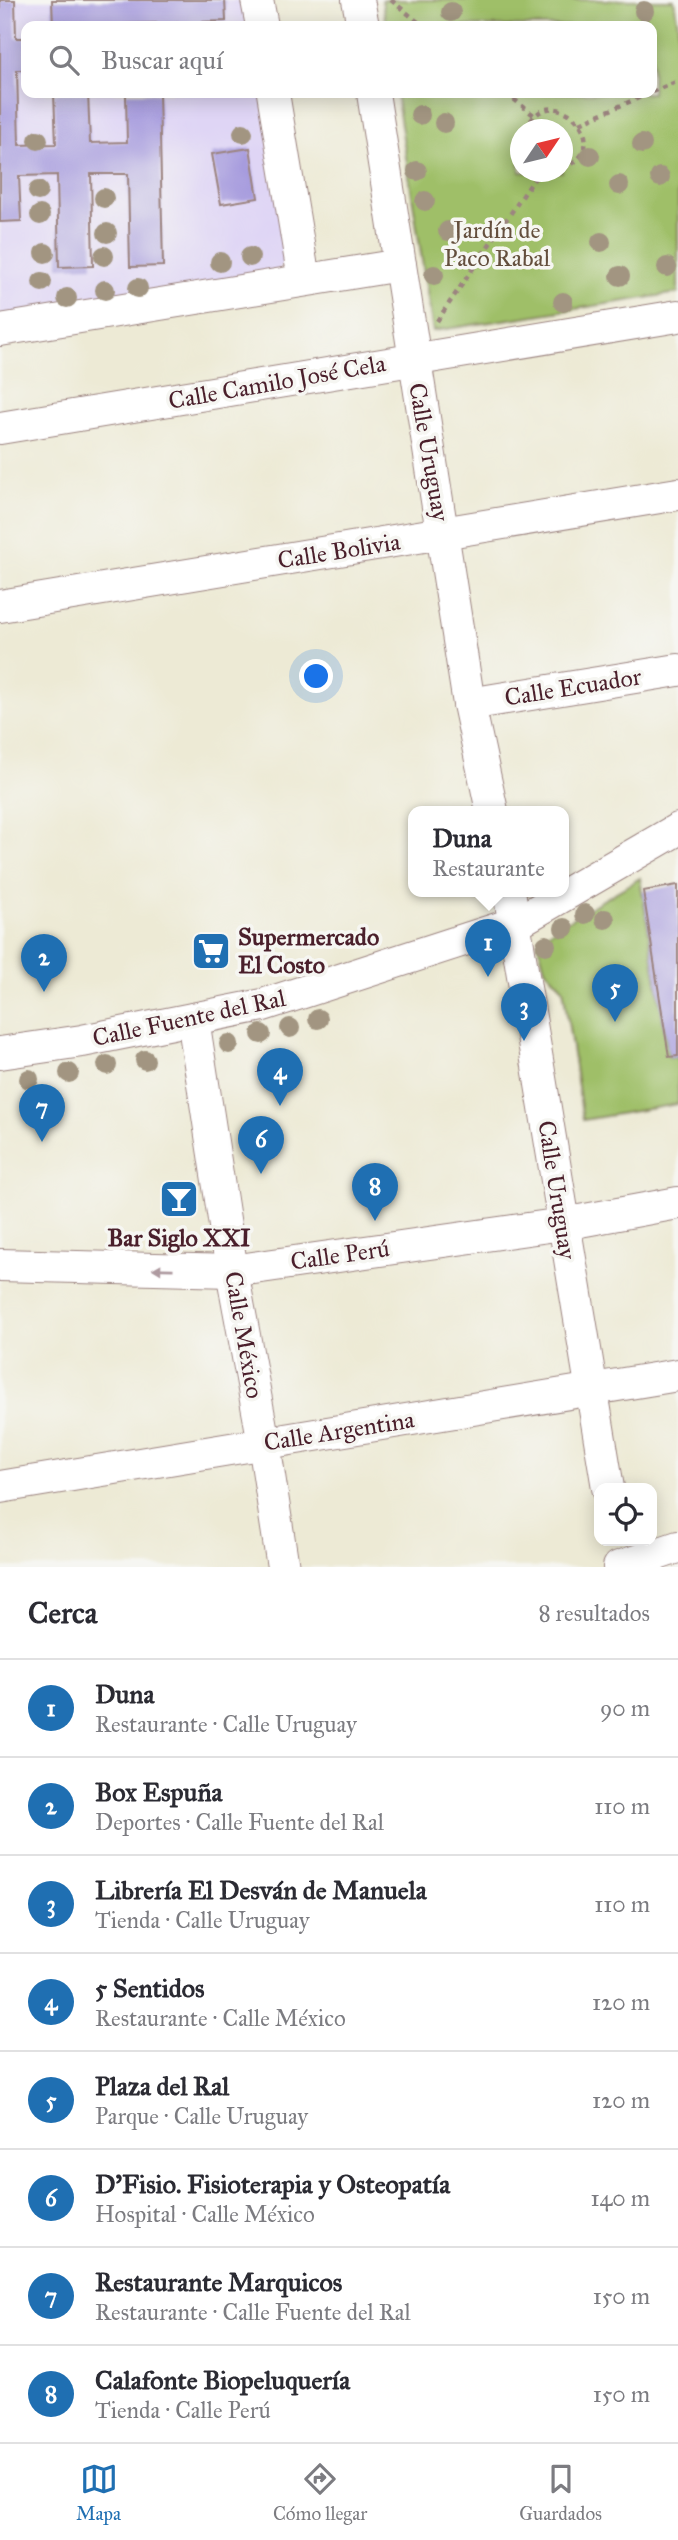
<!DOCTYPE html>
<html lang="es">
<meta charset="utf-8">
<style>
:root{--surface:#fff;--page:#f2f2f3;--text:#2b2b33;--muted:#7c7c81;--line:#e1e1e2;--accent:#1f6fb2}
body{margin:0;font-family:"IM FELL Great Primer",serif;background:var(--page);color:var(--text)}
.controls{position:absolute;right:21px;bottom:21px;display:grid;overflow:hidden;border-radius:14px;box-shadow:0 4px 18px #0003}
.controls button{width:63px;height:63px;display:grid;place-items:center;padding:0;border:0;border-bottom:2px solid var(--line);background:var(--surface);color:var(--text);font:35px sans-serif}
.compass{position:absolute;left:510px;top:119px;width:63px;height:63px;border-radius:50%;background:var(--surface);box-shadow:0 4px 18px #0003;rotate:55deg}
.you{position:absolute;left:317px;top:677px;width:24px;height:24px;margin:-18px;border:5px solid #fff;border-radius:50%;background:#1a73e8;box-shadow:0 0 0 10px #1a73e833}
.badge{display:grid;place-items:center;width:46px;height:46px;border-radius:50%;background:var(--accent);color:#fff;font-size:23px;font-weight:700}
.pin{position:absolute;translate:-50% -58px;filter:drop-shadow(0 2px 4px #0008)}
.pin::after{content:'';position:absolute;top:37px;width:24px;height:21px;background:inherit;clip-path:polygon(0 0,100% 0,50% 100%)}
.popup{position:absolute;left:408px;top:806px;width:161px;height:91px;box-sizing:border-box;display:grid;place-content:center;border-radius:14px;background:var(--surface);filter:drop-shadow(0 2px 5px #0005);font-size:23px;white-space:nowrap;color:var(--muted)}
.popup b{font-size:26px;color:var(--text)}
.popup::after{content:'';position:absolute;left:50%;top:100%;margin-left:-14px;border:14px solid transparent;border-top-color:var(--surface)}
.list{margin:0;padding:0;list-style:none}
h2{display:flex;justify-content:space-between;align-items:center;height:91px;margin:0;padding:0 28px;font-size:30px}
h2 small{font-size:23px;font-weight:400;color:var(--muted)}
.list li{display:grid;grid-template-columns:46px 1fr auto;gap:21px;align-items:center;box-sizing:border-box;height:98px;padding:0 28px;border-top:2px solid var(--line)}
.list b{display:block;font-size:26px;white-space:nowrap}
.list p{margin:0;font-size:23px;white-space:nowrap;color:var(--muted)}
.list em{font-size:23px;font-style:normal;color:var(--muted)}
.icon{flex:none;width:38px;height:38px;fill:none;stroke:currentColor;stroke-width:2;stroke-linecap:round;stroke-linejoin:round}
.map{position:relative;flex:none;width:678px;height:1567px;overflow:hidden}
.search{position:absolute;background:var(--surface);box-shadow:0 4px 18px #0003;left:21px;right:21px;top:21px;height:77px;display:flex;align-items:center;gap:18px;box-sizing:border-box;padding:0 24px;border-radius:14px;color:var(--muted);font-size:26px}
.sheet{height:875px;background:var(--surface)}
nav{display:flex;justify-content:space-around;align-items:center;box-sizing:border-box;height:98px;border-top:2px solid var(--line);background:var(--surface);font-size:19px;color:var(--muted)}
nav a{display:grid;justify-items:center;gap:4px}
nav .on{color:var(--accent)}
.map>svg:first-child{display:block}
.built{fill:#dfd5f5}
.green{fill:#9fbf68;stroke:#746f4a;stroke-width:2;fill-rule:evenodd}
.building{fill:#a79cde}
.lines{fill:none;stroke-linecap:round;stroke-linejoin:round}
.minor-casing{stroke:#9c8480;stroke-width:34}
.path{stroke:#9c8480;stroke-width:4.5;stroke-dasharray:5 5;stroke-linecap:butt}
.minor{stroke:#fff;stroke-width:32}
.tree{fill:#a29581}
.oneway{fill:#ae9aa0}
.labels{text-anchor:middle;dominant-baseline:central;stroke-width:7;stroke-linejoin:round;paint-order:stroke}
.park-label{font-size:24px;fill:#644f3d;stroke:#f6f6f2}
.street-label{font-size:24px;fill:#4a1f2b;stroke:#f6f6f2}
.poi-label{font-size:24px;font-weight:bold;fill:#4a1f2b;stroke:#f6f6f2;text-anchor:start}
</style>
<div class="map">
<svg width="678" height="1567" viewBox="0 0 678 1567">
<rect width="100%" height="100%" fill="#f6f6f2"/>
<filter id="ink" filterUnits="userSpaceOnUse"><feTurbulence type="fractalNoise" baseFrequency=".0143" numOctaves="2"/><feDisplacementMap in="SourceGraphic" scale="14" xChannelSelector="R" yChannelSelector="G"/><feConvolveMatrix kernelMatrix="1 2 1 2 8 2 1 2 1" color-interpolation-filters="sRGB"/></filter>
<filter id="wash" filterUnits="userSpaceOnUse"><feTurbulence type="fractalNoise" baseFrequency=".00686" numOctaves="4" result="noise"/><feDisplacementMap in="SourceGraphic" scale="28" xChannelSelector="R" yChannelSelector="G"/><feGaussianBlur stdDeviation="1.57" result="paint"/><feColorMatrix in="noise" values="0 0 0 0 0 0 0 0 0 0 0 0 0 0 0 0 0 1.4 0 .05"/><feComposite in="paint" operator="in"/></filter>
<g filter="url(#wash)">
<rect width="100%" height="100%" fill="#edead5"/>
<polygon class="built" points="0,0 247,0 251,26 26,26 26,93 262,93 288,258 276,274 0,318"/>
<g class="green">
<path d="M382,0H674L678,25V293L433,331L396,93H652V26H386ZM520,130H562V172H520Z"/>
<polygon points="640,878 669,1057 678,1056 678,1104 583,1120 563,988 545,969 538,943 544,935"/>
</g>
<g id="blocks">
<g class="building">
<polygon points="0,0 15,0 16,38 26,38 26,70 17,70 19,145 56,144 54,93 88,93 90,143 127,142 126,93 159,93 163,266 130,267 128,174 91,174 93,266 59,267 57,175 19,176 21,221 0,222"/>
<polygon points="52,0 225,0 226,21 174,23 174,26 157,26 156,23 53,26"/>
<polygon points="250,148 258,198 221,204 212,154"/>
<polygon points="678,885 678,1056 669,1057 643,891"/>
</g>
</g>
</g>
<g filter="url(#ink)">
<use href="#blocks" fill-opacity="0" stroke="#9c8480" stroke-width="2"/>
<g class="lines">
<g class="minor-casing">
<g id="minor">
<polyline points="257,0 262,26"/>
<polyline points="358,0 363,26"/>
<polyline points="273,93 304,280"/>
<polyline points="373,93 469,704 492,811"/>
<polyline points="0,330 400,265"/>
<polyline points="0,428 678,316"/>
<polyline points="0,606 678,494"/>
<polyline points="469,704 678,670"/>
<polyline points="509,891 608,1488"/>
<polyline points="193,1019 232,1271 264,1443 283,1567"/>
<polyline points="0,1053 82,1041 263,1005 516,923 678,829"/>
<polyline points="0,1265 232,1271 563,1224 678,1203"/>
<polyline points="0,1487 678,1375"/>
<polyline points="619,1567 678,1547"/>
</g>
</g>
<g class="path">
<polyline points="391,0 423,26"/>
<polyline points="652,92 678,81"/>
<polyline points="506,93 535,116"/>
<polyline points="580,123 650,93"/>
<path d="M526,130C549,73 623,145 562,169"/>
<polyline points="437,321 539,172"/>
</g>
<use href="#minor" class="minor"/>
</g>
<g class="tree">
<circle cx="644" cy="11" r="10"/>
<circle cx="451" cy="12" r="10"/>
<circle cx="420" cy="115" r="10"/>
<circle cx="444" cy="123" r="10"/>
<circle cx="243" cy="133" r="10"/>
<circle cx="38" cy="140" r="10"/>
<circle cx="642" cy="144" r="10"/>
<circle cx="590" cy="156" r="10"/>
<circle cx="417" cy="171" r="10"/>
<circle cx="660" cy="177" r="10"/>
<circle cx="619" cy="185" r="10"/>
<circle cx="38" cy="191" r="10"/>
<circle cx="104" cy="198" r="10"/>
<circle cx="425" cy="201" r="10"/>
<circle cx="40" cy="215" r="10"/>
<circle cx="448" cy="231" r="10"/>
<circle cx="107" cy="233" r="10"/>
<circle cx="601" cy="242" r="10"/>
<circle cx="45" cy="253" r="10"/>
<circle cx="104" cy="256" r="10"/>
<circle cx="250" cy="257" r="10"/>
<circle cx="220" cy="262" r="10"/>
<circle cx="667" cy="267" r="10"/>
<circle cx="434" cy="275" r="10"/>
<circle cx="620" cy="276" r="10"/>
<circle cx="42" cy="282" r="10"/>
<circle cx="138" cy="288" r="10"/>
<circle cx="105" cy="290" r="10"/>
<circle cx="67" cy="298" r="10"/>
<circle cx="563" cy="302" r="10"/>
<circle cx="585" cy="914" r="10"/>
<circle cx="605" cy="919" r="10"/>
<circle cx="564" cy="928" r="10"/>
<circle cx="546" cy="945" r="10"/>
<circle cx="318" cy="1019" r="10"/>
<circle cx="290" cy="1028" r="10"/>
<circle cx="261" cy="1034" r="10"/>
<circle cx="229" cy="1044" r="10"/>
<circle cx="145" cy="1060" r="10"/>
<circle cx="107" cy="1065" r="10"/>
<circle cx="69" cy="1073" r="10"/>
<circle cx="29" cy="1079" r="10"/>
</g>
<defs><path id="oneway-solid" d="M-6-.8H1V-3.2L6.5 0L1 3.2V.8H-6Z" transform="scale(1.75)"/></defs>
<use class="oneway" href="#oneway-solid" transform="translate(163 1269) rotate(-179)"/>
</g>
<defs>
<g id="supermarket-square" transform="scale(2.0125)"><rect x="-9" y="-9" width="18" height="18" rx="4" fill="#1f6fb2" stroke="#f6f6f2"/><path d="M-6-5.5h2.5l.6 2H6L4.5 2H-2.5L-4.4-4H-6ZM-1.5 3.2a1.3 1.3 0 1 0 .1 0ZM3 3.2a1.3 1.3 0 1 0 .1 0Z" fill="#fff"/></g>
<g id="bar-square" transform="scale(2.0125)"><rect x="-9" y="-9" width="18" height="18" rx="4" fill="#1f6fb2" stroke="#f6f6f2"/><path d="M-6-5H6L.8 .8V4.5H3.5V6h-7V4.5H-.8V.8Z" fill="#fff"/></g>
</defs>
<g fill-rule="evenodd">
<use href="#supermarket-square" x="211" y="951"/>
<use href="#bar-square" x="179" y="1199"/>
</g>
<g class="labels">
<g class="park-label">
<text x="497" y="230">Jardín de<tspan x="497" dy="28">Paco Rabal</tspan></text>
</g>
<g class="street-label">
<text transform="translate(277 382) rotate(-10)">Calle Camilo José Cela</text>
<text transform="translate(429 452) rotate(80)">Calle Uruguay</text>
<text transform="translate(339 551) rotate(-9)">Calle Bolivia</text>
<text transform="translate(573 687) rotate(-9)">Calle Ecuador</text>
<text transform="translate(189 1018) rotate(-12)">Calle Fuente del Ral</text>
<text transform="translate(557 1190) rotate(81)">Calle Uruguay</text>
<text transform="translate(340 1255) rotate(-8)">Calle Perú</text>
<text transform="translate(244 1335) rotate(80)">Calle México</text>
<text transform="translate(339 1431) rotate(-9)">Calle Argentina</text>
</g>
<g class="poi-label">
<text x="238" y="937">Supermercado<tspan x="238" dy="28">El Costo</tspan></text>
<text x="179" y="1238" text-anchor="middle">Bar Siglo XXI</text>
</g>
</g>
</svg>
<div class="controls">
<button><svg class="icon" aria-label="locate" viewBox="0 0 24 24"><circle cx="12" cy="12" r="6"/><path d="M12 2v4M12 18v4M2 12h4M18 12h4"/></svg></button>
</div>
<svg class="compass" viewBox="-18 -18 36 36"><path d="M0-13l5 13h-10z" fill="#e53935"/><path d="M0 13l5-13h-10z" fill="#7c7c81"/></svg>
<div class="you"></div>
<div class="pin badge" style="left:488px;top:977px">1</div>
<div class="popup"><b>Duna</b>Restaurante</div>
<div class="pin badge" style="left:44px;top:992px">2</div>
<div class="pin badge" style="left:524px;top:1041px">3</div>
<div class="pin badge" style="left:280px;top:1106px">4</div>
<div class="pin badge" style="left:615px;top:1022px">5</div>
<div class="pin badge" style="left:261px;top:1174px">6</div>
<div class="pin badge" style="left:42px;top:1142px">7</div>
<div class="pin badge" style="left:375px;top:1221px">8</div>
<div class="search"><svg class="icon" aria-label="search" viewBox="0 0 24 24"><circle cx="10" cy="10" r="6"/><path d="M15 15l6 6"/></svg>Buscar aquí</div>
</div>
<section class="sheet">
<h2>Cerca<small>8 resultados</small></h2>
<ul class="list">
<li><span class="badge">1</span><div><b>Duna</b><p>Restaurante · Calle Uruguay</p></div><em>90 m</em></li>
<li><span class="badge">2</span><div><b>Box Espuña</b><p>Deportes · Calle Fuente del Ral</p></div><em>110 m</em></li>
<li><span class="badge">3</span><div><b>Librería El Desván de Manuela</b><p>Tienda · Calle Uruguay</p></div><em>110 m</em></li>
<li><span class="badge">4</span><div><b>5 Sentidos</b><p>Restaurante · Calle México</p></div><em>120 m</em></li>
<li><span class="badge">5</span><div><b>Plaza del Ral</b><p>Parque · Calle Uruguay</p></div><em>120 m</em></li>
<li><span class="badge">6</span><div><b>D'Fisio. Fisioterapia y Osteopatía</b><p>Hospital · Calle México</p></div><em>140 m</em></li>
<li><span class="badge">7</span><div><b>Restaurante Marquicos</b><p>Restaurante · Calle Fuente del Ral</p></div><em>150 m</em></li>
<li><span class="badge">8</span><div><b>Calafonte Biopeluquería</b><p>Tienda · Calle Perú</p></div><em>150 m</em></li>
</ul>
</section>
<nav>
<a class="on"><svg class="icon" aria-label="map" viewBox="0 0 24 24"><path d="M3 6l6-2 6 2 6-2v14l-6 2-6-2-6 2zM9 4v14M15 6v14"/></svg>Mapa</a>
<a><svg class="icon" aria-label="directions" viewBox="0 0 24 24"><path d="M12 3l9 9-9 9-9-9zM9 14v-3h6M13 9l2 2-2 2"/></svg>Cómo llegar</a>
<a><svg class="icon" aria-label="saved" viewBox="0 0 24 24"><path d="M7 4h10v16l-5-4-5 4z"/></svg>Guardados</a>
</nav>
